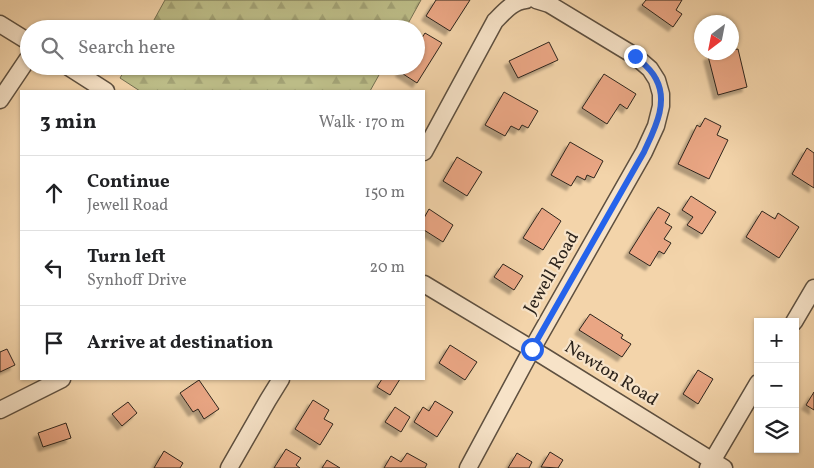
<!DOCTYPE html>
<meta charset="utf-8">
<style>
:root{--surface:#fff;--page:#f2f2f2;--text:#202124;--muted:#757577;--line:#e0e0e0}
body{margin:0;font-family:Vollkorn,serif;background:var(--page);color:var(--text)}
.controls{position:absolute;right:15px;bottom:15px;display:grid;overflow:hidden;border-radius:0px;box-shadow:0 1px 4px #0004}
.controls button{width:45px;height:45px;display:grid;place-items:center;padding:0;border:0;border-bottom:1px solid var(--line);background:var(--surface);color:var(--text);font:25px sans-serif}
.compass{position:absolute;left:694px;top:15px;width:45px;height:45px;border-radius:50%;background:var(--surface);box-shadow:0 1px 4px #0004;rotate:212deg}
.stop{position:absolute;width:15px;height:15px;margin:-11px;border:4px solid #2563eb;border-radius:50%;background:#fff}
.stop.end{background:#2563eb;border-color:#fff;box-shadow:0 1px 5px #0008}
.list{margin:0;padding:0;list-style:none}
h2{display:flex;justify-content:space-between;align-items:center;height:65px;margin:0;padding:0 20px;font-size:21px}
h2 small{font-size:16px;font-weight:400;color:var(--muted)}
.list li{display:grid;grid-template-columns:32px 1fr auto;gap:15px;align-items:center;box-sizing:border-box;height:75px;padding:0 20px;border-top:1px solid var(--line)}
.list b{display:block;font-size:19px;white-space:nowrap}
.list p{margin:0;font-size:16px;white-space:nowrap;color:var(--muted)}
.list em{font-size:16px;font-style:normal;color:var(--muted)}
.icon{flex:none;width:28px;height:28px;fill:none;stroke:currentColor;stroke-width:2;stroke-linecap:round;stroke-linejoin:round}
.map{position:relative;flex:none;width:814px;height:468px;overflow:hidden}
.search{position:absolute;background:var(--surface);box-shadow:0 1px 4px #0004;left:20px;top:20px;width:405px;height:55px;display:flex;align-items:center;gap:12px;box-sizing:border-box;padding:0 18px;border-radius:28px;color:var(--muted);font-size:19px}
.panel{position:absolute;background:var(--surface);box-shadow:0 1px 4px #0004;left:20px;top:90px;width:405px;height:290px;border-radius:0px}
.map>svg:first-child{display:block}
.forest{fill:url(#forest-firs);stroke:#747052}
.building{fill:#eaa684;stroke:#2d241c;filter:url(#shadow)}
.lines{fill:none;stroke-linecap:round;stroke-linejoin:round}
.minor-casing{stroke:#5e5040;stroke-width:19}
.minor{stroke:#f7e3c8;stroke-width:16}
.route{stroke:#2563eb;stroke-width:6}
.labels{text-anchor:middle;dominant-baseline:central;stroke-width:4.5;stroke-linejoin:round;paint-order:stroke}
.street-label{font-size:18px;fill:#2d241c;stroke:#f7e3c8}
</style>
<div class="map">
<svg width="814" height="468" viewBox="0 0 814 468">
<defs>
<pattern id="forest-firs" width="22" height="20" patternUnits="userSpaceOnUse" patternTransform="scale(1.25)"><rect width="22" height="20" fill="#bcbc87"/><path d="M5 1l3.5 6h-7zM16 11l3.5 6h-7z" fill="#a2a174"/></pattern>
<filter id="shadow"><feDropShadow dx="-4.5" dy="4.5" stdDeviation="1" flood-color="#0004"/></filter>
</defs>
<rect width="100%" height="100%" fill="#f3d4aa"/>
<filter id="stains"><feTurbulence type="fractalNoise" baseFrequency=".004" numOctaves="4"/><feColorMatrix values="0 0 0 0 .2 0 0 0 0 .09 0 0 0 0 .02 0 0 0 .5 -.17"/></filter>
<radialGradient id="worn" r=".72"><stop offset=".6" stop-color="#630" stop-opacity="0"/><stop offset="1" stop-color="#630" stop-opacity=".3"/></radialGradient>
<g class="forest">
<polygon points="165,0 421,0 405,29 149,29"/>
<polygon points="127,66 384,66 370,91 140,91 120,78"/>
</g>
<g class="building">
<polygon points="436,0 470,0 450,31 426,16"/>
<polygon points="646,0 682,0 676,10 682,14 673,27 642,5"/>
<polygon points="425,33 442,43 417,83 400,72 404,66 416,66 416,47"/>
<polygon points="549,42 558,60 518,78 509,61"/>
<polygon points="738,49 747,87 718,95 708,56 722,52 732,52 732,50"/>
<polygon points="604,74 636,94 627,109 620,104 607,124 582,108"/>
<polygon points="504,92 538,111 528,128 522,125 519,130 511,126 505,136 485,125"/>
<polygon points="705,118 721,126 717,135 728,140 709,179 678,164 697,125 700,127"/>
<polygon points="570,142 603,161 594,178 587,175 585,180 577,176 571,186 551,175"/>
<polygon points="807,148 814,153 814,188 792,174"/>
<polygon points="457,157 482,172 467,196 443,181"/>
<polygon points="691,196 716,212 702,234 687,225 693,217 682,210"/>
<polygon points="658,207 670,214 665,223 672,227 664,239 671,243 664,254 659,251 650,266 629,253"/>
<polygon points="542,208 561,221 543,250 523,238"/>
<polygon points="429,209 453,225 443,242 424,230 424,218"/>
<polygon points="762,211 775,219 778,213 799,227 779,258 746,237"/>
<polygon points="503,264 523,276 514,290 494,277"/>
<polygon points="590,314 623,335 621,338 631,344 622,357 579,330"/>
<polygon points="450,345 477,362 465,380 439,363"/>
<polygon points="7,349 15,365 0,372 0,352"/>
<polygon points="698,370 713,379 698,404 683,394"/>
<polygon points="382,379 400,379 390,395 377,387"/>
<polygon points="199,380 219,409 204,419 198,409 193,412 180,393"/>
<polygon points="814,392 814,410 806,405"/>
<polygon points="313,400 329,410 324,419 333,424 320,445 295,429"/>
<polygon points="435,401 453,412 437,437 414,422 423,407 429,411"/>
<polygon points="128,402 137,413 122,426 112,414"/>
<polygon points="395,407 410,417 401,432 385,422"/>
<polygon points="66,423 71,438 43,447 38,433"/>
<polygon points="286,449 301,458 296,465 300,468 274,468"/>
<polygon points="164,451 183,463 180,468 154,468"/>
<polygon points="550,452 563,460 558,468 541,467"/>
<polygon points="407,453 427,464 425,468 384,468 391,456 401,462"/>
<polygon points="517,453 532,462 529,468 508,468"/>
<polygon points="327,460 340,468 322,468"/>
</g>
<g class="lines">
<g class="minor-casing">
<g id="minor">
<polyline points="0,24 29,42"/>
<polyline points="67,66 106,91"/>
<polyline points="0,100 29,57"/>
<path d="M424,152L495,21C504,12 513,1 526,0"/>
<polyline points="424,284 532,349 724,468"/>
<polyline points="794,322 814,288"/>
<polyline points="0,410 62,379"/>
<polyline points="229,468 268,400 281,379"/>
<polyline points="468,468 532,349 644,152 656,126 661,106 661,94 657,80 650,69 635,56 549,4 536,0"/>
<polyline points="708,468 758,383"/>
</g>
</g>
<use href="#minor" class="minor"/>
</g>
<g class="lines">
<path class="route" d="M532,349L644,152C654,130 669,103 656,79C652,70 643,63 635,56"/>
</g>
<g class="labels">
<g class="street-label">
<text transform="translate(552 273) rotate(-60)">Jewell Road</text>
<text transform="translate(611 374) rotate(32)">Newton Road</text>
</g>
</g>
<rect width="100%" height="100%" filter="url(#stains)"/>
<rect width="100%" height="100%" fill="url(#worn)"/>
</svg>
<div class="controls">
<button>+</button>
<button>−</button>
<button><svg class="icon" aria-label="layers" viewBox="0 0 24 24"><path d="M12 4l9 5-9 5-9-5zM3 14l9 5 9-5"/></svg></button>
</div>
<svg class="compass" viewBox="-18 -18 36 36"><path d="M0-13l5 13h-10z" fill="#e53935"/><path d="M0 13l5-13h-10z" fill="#757577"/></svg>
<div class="stop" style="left:532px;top:349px"></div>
<div class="stop end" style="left:635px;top:56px"></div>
<div class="search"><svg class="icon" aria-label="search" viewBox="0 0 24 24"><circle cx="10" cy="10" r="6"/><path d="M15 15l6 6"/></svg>Search here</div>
<section class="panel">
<h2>3 min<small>Walk · 170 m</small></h2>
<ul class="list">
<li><svg class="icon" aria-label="ahead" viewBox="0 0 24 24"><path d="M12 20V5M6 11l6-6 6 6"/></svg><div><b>Continue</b><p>Jewell Road</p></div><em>150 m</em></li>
<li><svg class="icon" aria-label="left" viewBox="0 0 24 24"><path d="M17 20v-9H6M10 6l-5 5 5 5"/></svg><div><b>Turn left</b><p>Synhoff Drive</p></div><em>20 m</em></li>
<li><svg class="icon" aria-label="arrive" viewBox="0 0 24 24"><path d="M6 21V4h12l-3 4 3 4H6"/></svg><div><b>Arrive at destination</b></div></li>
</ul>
</section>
</div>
